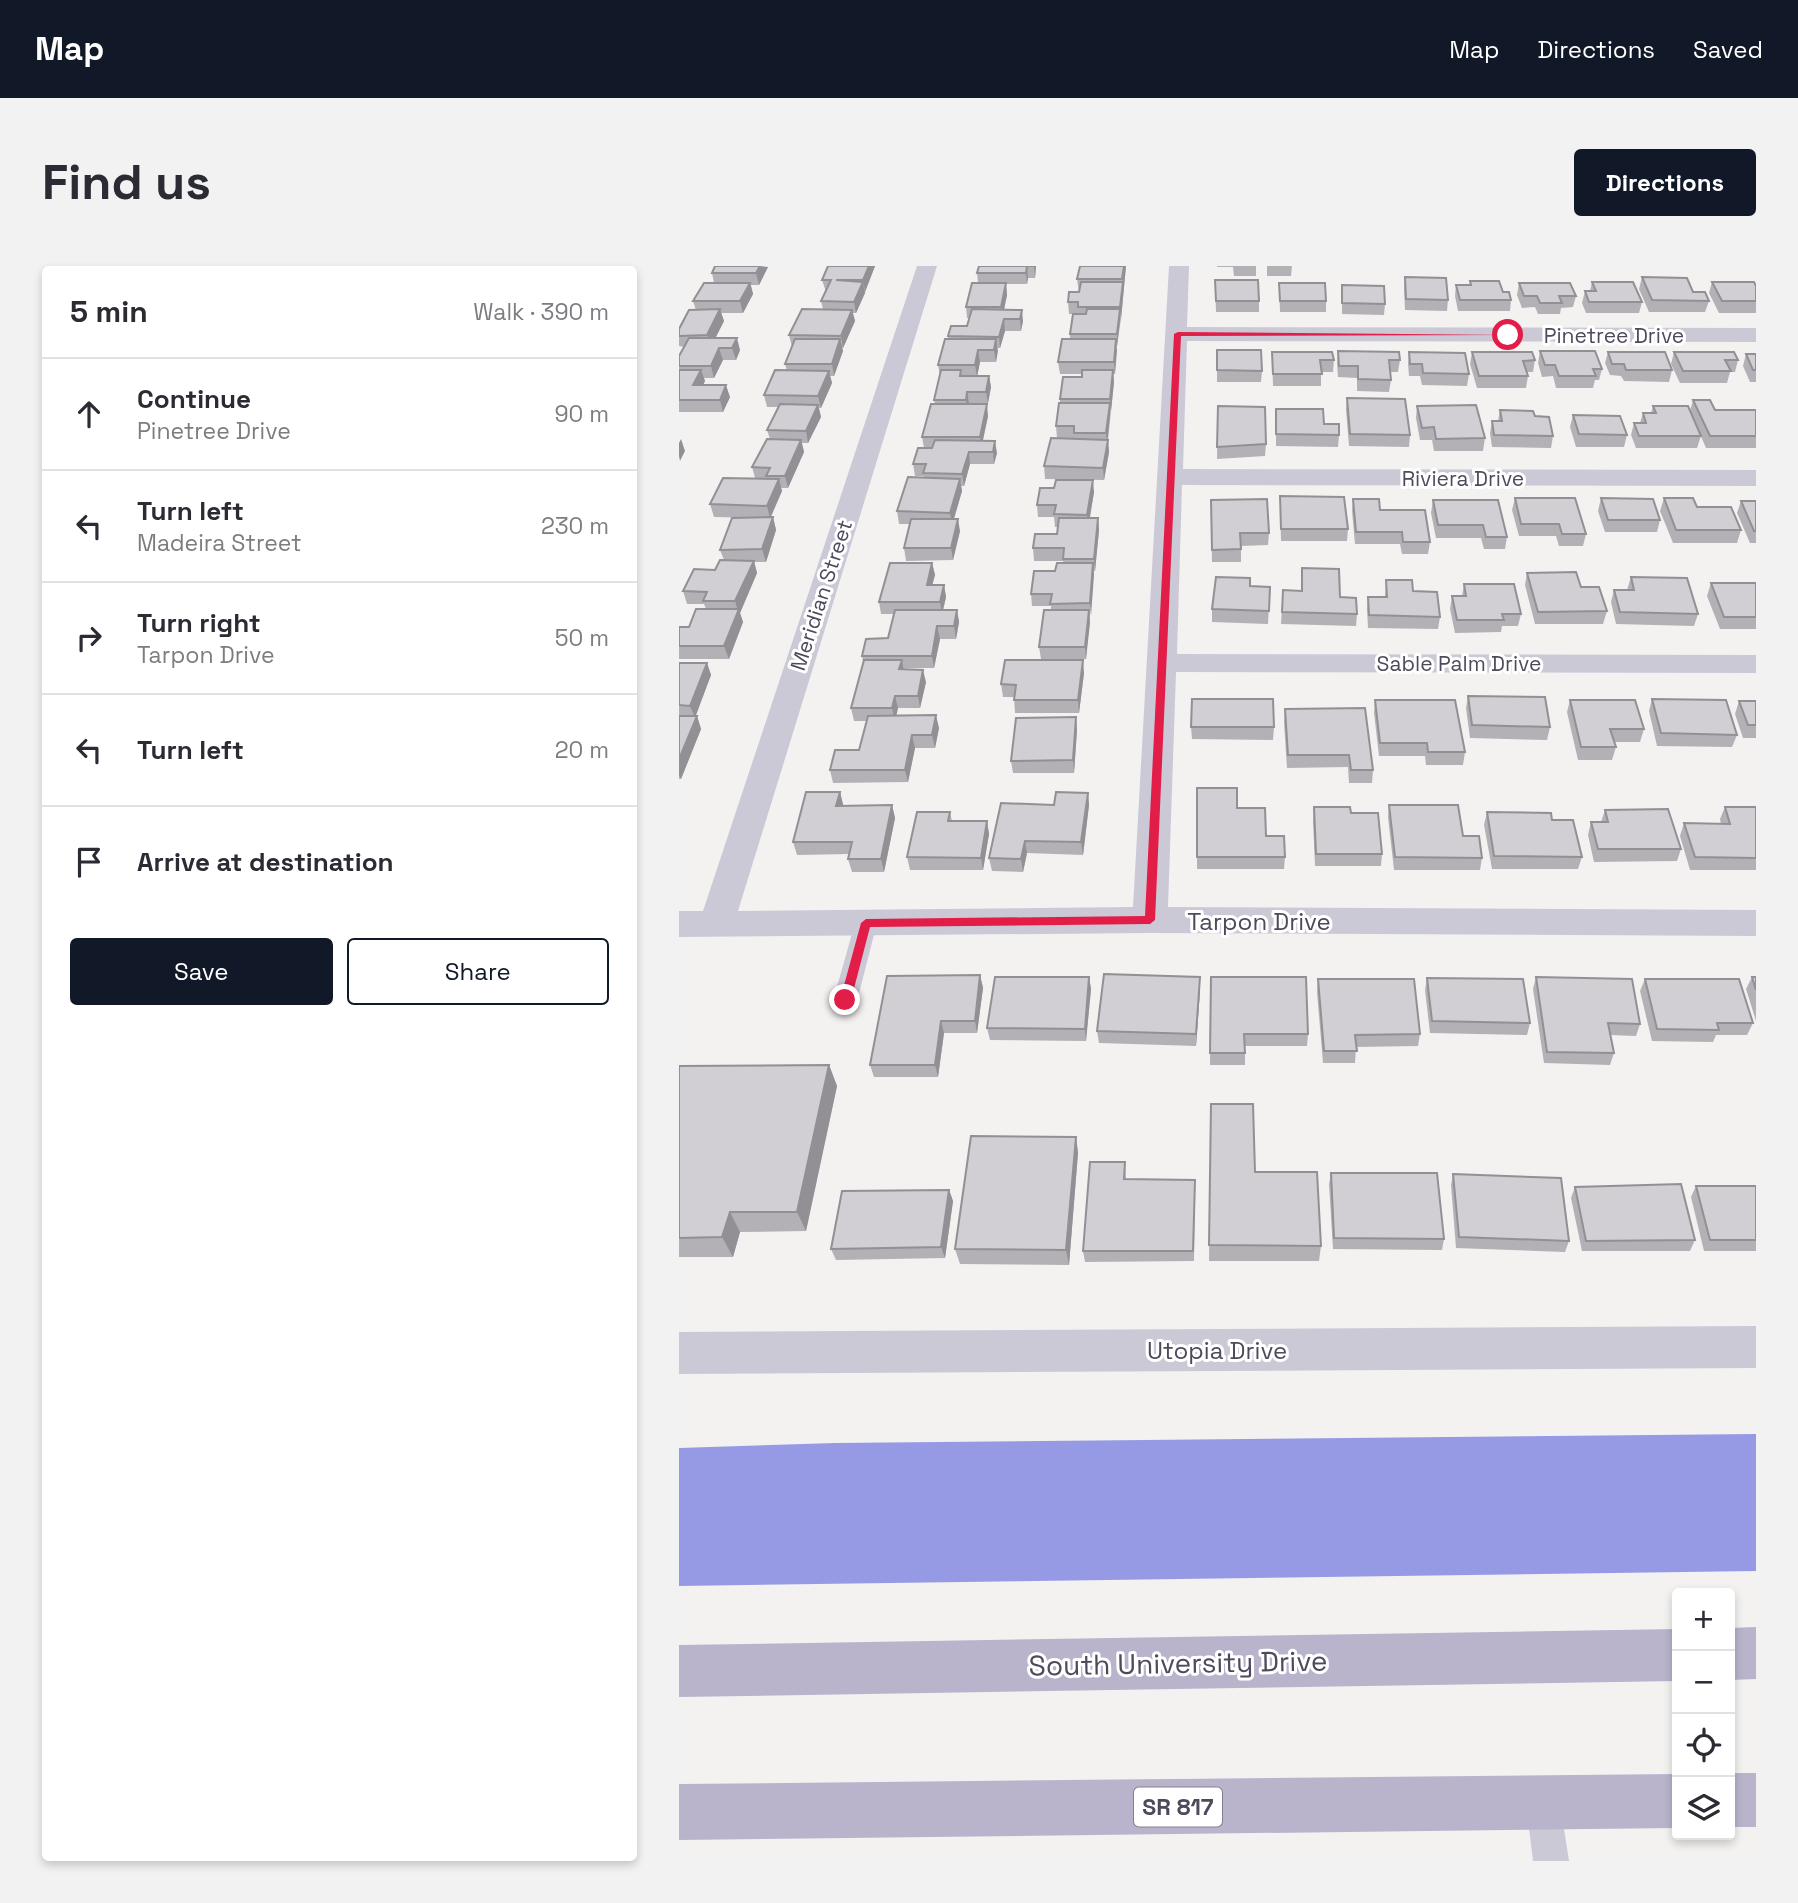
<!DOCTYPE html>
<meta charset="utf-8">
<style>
:root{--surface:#fff;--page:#f2f2f3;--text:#2b2b33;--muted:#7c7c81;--line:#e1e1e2;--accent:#111827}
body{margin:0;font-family:"Space Grotesk",sans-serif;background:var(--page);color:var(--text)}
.controls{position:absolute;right:21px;bottom:21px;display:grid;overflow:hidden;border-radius:7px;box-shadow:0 4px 10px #0003}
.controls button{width:63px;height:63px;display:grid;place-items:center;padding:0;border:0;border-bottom:2px solid var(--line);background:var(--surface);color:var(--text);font:35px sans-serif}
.stop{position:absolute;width:21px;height:21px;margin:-16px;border:5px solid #e11d48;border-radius:50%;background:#fff}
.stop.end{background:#e11d48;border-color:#fff;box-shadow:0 2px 7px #0008}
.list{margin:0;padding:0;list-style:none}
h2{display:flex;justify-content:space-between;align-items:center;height:91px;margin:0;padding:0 28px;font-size:30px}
h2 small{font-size:23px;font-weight:400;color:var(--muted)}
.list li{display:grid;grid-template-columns:46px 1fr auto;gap:21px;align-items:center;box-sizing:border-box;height:112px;padding:0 28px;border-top:2px solid var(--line)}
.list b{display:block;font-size:26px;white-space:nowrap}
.list p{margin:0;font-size:23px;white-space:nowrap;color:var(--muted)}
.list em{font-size:23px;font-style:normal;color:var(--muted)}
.actions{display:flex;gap:14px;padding:21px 28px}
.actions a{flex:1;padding:16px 0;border:2px solid var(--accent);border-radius:7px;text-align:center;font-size:24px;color:var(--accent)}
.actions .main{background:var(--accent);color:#fff}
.icon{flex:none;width:38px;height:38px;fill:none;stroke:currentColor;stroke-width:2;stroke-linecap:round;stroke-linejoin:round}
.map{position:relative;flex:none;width:1077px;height:1595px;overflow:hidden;border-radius:7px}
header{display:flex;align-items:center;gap:42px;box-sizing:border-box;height:98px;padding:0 35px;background:var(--accent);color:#fff}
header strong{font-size:33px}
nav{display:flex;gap:38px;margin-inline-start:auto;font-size:24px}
.intro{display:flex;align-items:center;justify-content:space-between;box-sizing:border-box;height:168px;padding:0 42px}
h1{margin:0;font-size:49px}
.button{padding:18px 32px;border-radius:7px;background:var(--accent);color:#fff;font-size:24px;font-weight:700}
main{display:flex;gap:42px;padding:0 42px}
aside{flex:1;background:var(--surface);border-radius:7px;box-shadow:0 4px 10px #0003}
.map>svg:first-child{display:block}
.water{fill:#969ae4}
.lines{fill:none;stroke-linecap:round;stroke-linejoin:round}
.service{fill:#cbc9d6;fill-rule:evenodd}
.minor{fill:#cbc9d6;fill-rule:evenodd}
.primary{fill:#b9b3cc;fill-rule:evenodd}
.wall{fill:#b4b1b6}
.shaded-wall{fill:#929094}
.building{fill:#d1ced4;stroke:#929094;stroke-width:2}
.route{fill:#e11d48}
.labels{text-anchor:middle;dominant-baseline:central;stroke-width:6;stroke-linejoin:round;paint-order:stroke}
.far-street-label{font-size:21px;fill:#4e4a5c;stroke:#fff}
.shield{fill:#fff;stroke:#83808d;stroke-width:2}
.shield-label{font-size:23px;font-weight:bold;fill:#4e4a5c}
.street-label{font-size:24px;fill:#4e4a5c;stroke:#fff}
.near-street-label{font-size:28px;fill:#4e4a5c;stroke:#fff}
</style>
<header>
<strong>Map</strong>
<nav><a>Map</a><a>Directions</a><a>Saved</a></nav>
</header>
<div class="intro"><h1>Find us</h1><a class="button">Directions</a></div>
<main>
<aside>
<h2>5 min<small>Walk · 390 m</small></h2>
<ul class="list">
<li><svg class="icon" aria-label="ahead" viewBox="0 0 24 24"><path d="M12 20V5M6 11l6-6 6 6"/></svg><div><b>Continue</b><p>Pinetree Drive</p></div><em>90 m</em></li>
<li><svg class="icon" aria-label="left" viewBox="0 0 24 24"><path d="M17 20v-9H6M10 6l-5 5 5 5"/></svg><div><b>Turn left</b><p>Madeira Street</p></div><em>230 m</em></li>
<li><svg class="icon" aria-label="right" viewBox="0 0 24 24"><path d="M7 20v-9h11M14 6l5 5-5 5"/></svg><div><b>Turn right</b><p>Tarpon Drive</p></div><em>50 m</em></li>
<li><svg class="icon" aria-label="left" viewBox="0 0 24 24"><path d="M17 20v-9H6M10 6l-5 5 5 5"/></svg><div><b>Turn left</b></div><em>20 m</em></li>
<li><svg class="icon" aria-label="arrive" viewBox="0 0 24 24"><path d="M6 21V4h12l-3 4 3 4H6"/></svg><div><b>Arrive at destination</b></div></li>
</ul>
<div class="actions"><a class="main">Save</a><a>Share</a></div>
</aside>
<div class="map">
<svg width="1077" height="1595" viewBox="0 0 1077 1595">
<rect width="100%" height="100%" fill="#f3f2f1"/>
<polygon class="water" points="1077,1168 1077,1305 0,1320 0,1182 156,1177"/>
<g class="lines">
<g class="service">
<polygon points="187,649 195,651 198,657 178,735 174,741 166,744 158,741 154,735 176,657 179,651"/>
<polygon points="864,1520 876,1525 881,1537 890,1595 854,1595 847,1537 852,1525"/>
</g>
<g class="minor">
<polygon points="238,0 258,0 59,645 454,641 490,0 510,0 508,61 1077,62 1077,76 508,75 504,203 1077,204 1077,220 503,219 498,388 1077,389 1077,407 497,406 489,641 1077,644 1077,670 471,667 0,671 0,645 24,645"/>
<polygon points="1077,1060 1077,1102 0,1108 0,1066"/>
</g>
<g class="primary">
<polygon points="1077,1361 1077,1413 1051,1414 1051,1362"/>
<polygon points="998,1363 998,1415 0,1431 0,1379"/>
<rect x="1051" y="1507" width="26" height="54"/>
<polygon points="998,1508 998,1562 0,1574 0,1518"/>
</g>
</g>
<g class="wall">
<polygon points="149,0 196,0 186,26 186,27 177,47 174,47 176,55 164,82 163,82 164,85 155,110 151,110 153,117 142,142 140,142 142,151 129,177 123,177 125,186 109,222 102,222 103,225 92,251 94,251 97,264 87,296 75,296 78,307 61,347 64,356 50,393 0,393 0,361 10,361 27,343 25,338 8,338 4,325 36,304 45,294 41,284 78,252 35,251 31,238 76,212 73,201 91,173 88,164 99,141 88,141 85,129 108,105 106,98 113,81 110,69 144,43 142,35 147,26 143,14"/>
<polygon points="300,0 357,0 356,12 349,12 348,18 327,18 328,29 325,44 344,55 342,65 326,65 321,82 318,82 317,96 301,96 298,110 310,110 312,121 309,137 290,137 309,150 304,174 318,187 315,198 291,198 285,220 282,220 283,225 275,253 281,265 274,294 227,295 225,282 231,258 220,258 218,245 245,212 245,210 236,210 234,198 245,182 243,171 256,138 255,134 261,110 259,99 269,73 269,70 288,60 291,52 288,52 287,41 299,17 298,7"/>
<polygon points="401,0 447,0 442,53 438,80 437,80 436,108 434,108 435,116 429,174 430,186 425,214 366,213 365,200 395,173 395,172 378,172 377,160 381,137 381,133 403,111 403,108 381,108 379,96 391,73 391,68 399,48 390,48 389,36 400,26 398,13"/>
<polygon points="538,0 577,0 577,10 555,10 554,1 538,1"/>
<polygon points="588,0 613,0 612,10 588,10"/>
<polygon points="89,1 80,19 72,19 74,28 64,47 42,47 45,55 36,72 61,84 57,94 44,94 35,112 25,112 26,115 24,119 51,131 44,146 0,146 0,90 5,81 0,80 0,63 17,44 14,35 35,17 33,7"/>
<polygon points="726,11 769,34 768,45 726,44 725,22"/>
<polygon points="963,11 1014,26 1030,35 1026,46 970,46 960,23"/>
<polygon points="536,14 580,35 580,46 537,46"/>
<polygon points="791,15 824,26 832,34 831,45 779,45 776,30 777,19 791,19"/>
<polygon points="913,16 963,36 960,47 907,47 903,37 906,25 911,25"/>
<polygon points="1033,16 1077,20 1077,47 1040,47 1030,27"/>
<polygon points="600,17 647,35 647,46 601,46"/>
<polygon points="840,17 897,30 894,41 882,42 881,48 859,48 856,41 843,42 838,29"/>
<polygon points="663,19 706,38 705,49 663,48"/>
<polygon points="538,84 583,105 582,116 538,116"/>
<polygon points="659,85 721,94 719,106 711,106 712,114 710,126 678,125 678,112 659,111 658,97"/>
<polygon points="861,85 923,103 920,114 916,114 914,122 877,122 874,110 863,111 859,97"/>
<polygon points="593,86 655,94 654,106 642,106 642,120 594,120"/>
<polygon points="730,86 790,108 788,120 743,119 741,110 730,110 729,98"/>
<polygon points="793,86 856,94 854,106 848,106 849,110 847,122 798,122 791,98"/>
<polygon points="929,86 993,104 990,116 945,115 942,110 931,109 926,97"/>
<polygon points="995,86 1059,94 1056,106 1051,106 1048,117 1001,117 992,98"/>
<polygon points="1067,88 1077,88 1077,116 1071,116 1064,100"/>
<polygon points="668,132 731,169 730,181 670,180 667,144"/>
<polygon points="1014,134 1036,144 1077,144 1077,182 1027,182 1018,161 1022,170 1018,182 957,182 952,169 955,157 961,157 964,147 972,147 974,140 1011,145"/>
<polygon points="539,140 587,178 586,190 538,193"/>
<polygon points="738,140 806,172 804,185 755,185 753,174 741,174 737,152"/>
<polygon points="597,143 660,169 659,181 597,180"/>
<polygon points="821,144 856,150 874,170 872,182 813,181 811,167 813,155 819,155"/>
<polygon points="894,149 948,169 945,181 897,181 891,161"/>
<polygon points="415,226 411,252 419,252 420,264 416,305 415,305 407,393 362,393 360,381 372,344 372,340 353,340 352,328 384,297 384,295 355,295 354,282 378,268 379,261 376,261 375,251 359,251 358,239"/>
<polygon points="601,230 669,263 668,275 602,275"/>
<polygon points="836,232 907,268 904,280 880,280 877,270 840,270 833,244"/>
<polygon points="922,232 981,254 978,266 926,266 919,245"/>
<polygon points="985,232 1018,241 1062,264 1058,277 994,277 981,245"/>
<polygon points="674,233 701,244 751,276 749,288 723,288 721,278 676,278 673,245"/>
<polygon points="532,234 590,267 589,279 562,280 562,296 533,296"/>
<polygon points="754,234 828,271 826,283 805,283 802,272 757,272 752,247"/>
<polygon points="1062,235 1077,235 1077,277 1071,277 1058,247"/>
<polygon points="253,297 256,309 253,319 265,319 267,331 264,344 278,344 280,356 277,373 261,373 255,402 224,402 247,416 241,442 219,442 217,450 260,462 256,482 236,482 229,516 154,517 151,504 180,484 188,455 175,455 172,442 184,396 183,390 209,372 215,348 202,348 200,336"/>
<polygon points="623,302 661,331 678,348 677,360 602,358 604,324 623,325"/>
<polygon points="848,307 902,321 928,345 924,358 856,358 846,319"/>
<polygon points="952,311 1019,348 1015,360 937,358 932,336 935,324 948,324"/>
<polygon points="707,314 734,325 761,351 759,363 689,362 688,343 689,331 706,331"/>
<polygon points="1032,317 1077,317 1077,363 1041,363 1028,330"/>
<polygon points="785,318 842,348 839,360 823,360 822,366 776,367 771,343 773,330 783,330"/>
<polygon points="571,320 591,321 589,358 533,356 533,343"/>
<polygon points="0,397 28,397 32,409 16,450 18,450 22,463 2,513 0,513"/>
<polygon points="405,407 400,447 336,447 335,431 324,431 322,418"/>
<polygon points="789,430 871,461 868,474 791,472 787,442"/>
<polygon points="973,433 1058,469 1053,481 978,480 970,445"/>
<polygon points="696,434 786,486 784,499 747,499 746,490 700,490 695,447"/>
<polygon points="891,434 965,463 961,476 935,476 937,481 933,494 899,494 888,446"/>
<polygon points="1060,435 1077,435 1077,472 1064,472 1056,448"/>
<polygon points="606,443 694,504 693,517 670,517 669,501 608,502 605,456"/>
<polygon points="397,451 398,464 395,507 334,507 332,495"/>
<polygon points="512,461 595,461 594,474 513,473"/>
<polygon points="518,522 558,542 587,570 606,591 605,603 518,603"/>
<polygon points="161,526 164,540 213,539 216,552 205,606 173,606 169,593 170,588 118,589 114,576"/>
<polygon points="409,527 410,539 404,589 348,587 344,606 313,605 310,592 375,539"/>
<polygon points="710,539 784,570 803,592 801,604 715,604 709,551"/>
<polygon points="635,541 672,547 703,588 702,600 636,600 634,554"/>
<polygon points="1046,541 1077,541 1077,604 1011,604 1001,570 1005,557 1042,558 1041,553"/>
<polygon points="926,544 1002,583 998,595 915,596 909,569 912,556 922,556"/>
<polygon points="271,546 273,555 308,555 310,568 304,604 231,604 228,591"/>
<polygon points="808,546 873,554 903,591 899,603 813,603 805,559"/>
<polygon points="301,709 304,722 298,767 265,767 259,811 195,811 191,799"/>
<polygon points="410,711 412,723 407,775 311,774 308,762"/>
<polygon points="532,711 629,768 628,780 566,780 566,799 531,799"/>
<polygon points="857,711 961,758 957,770 931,769 935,787 931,799 865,797 854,723"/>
<polygon points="1073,711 1077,711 1077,755 1067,723"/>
<polygon points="748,712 851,757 848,769 751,767 746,724"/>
<polygon points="639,713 741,768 739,780 677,781 676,797 644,797 638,726"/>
<polygon points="966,713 1074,757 1068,769 1037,769 1034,776 973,775 961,725"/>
<polygon points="521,724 517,780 420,777 418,765"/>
<polygon points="150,799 158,820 127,965 61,966 54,991 0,991 0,800"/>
<polygon points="532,838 576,906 642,980 640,995 530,995"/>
<polygon points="397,871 399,887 390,999 281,998 276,983"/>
<polygon points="446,896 447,913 516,925 515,995 406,996 404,985"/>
<polygon points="652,907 765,973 763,984 654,983 650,918"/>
<polygon points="774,908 890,975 886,986 777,982 772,919"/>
<polygon points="1017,920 1077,920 1077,985 1025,985 1012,931"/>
<polygon points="896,921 1016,974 1011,985 903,985 892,932"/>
<polygon points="270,924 274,935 266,992 157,994 152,983"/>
</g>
<g class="shaded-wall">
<polygon points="81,0 89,1 80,19 77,7"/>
<polygon points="190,0 196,0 186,26 184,14"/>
<polygon points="348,0 349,12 348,18 347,7"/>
<polygon points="355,0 357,0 356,12"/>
<polygon points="445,0 447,0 442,53 441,41"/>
<polygon points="184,16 186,27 177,47 175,36"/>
<polygon points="71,17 74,28 64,47 61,35"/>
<polygon points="327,17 328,29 323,53 322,41"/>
<polygon points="41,43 45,55 32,81 28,69"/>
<polygon points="441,43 441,54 438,80 438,68"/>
<polygon points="173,44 176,55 164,82 162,70"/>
<polygon points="343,44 344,55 342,65 341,53"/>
<polygon points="325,53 326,65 321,82 320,71"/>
<polygon points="58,72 61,84 57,94 53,82"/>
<polygon points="161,73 164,85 155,110 153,98"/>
<polygon points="317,73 319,85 317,96 315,84"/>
<polygon points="437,73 438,85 436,108 435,96"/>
<polygon points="40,82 44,94 35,112 32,100"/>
<polygon points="299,84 301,96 298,111 296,99"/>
<polygon points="22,104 26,115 18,131 14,119"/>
<polygon points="434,104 435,116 432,145 431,133"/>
<polygon points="150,105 153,117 142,142 139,130"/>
<polygon points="310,110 312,121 309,137 307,126"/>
<polygon points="47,119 51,131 44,146 41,134"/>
<polygon points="288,126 290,137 289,146 287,134"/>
<polygon points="431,137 431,149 428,179 427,167"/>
<polygon points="308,138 309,150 302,183 301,171"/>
<polygon points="139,139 142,151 129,177 127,165"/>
<polygon points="2,173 6,185 1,195 0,190 0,177"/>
<polygon points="122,174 125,186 109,222 106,210"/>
<polygon points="429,174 430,186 425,214 424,202"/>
<polygon points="316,175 318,187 315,198 314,186"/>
<polygon points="290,186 291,198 285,220 283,208"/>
<polygon points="100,213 103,225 91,252 88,240"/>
<polygon points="281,213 283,225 273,259 271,247"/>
<polygon points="414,214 415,226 409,261 408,249"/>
<polygon points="94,251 97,264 87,296 83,283"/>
<polygon points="419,252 420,264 416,305 415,293"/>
<polygon points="279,253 281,265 274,294 272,282"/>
<polygon points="75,295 78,307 61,347 64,356 50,393 45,380 59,345 56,335"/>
<polygon points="253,297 256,309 250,331 248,319"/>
<polygon points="414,297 415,309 412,350 411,337"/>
<polygon points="265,319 267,331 263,348 261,336"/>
<polygon points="278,344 280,356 277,373 275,360"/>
<polygon points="410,344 411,357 407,393 406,381"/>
<polygon points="258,360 261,373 255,402 253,390"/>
<polygon points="223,394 225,406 220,403"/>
<polygon points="404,394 405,407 400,447 399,434"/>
<polygon points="28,397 32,409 16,452 11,440"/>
<polygon points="244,404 247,416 241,442 239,430"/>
<polygon points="216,430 219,442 216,455 213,442"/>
<polygon points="257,449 260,462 256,482 253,469"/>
<polygon points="18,450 22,463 2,513 0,509 0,493"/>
<polygon points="397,451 398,464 395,507 394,494"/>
<polygon points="233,469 236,482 229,516 226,504"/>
<polygon points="161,526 164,538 161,552 157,540"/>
<polygon points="409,527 410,539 404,589 402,576"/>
<polygon points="213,539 216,552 205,606 202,593"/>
<polygon points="308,555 310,568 304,604 302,592"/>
<polygon points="346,575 348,587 344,606 342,593"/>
<polygon points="301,709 304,722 298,767 296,755"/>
<polygon points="410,711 412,723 407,775 406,763"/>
<polygon points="521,711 521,724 517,780 517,768"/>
<polygon points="262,755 265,767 259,811 256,799"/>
<polygon points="150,799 158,820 127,965 118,946"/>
<polygon points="397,871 399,887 390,999 387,984"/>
<polygon points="270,924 274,935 266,992 262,981"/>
<polygon points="51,946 61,966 54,991 43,971"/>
</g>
<g class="building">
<polygon points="36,0 81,0 77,7 33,7"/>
<polygon points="149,0 190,0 184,14 157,14 184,16 175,36 142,35 152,14 143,14"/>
<polygon points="300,0 355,0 348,0 347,7 298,7"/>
<polygon points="401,0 445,0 443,13 398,13"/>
<polygon points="726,11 767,12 769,34 727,33"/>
<polygon points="963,11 1008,12 1014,26 1026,26 1030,35 973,34"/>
<polygon points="536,14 579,14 580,35 537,35"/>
<polygon points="791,15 820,15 824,26 830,26 832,34 781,34 777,19 792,19"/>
<polygon points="402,16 444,16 441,41 399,41 399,36 389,36 390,26 400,26"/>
<polygon points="913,16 954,16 963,36 910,36 906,25 917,25"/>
<polygon points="1033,16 1075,16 1077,20 1077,35 1043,35"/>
<polygon points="25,17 71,17 61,35 14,35"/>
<polygon points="293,17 327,17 322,41 287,41"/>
<polygon points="600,17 646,17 647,35 601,35"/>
<polygon points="840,17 891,17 897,30 880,30 883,37 861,37 858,30 845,30"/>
<polygon points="663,19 705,20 706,38 663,37"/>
<polygon points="41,43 28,69 0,70 0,63 10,44"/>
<polygon points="123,43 173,44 162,70 110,69"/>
<polygon points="293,43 343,44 341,53 325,53 320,71 269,70 272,60 288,60"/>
<polygon points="408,43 441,43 438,68 391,68 394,48 407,48"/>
<polygon points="10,72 58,72 53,82 40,82 32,100 0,100 0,90"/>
<polygon points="116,73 161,73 153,98 106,98"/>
<polygon points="266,73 317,73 315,84 299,84 296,99 259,99"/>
<polygon points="383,73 437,73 435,96 379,96"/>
<polygon points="538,84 582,84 583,105 538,104"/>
<polygon points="659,85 720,86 721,94 710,94 712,114 679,113 679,100 660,100"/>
<polygon points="861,85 916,85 923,103 914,103 917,110 880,110 876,99 866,99"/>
<polygon points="593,86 653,86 655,94 641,94 643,108 594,108"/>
<polygon points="730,86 786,87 790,108 744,107 743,98 731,98"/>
<polygon points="793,86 853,86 856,94 844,95 849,110 800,110"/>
<polygon points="929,86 986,86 993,104 947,104 945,98 933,98"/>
<polygon points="995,86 1055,86 1059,94 1046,94 1052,105 1004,105"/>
<polygon points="1067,88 1077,88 1077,104 1074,104"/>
<polygon points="0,104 22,104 14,119 47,119 41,134 0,134"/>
<polygon points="96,104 150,105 139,130 85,129"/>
<polygon points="262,104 282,104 281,110 310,110 307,126 288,126 287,134 255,134"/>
<polygon points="403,104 434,104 431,133 381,133 384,111 403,111"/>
<polygon points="668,132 726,133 731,169 671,168"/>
<polygon points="1014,134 1031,134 1036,144 1077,144 1077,170 1031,170"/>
<polygon points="380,137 431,137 427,167 395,167 395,160 377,160"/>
<polygon points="101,138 139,139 127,165 88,164"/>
<polygon points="252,138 308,138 301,171 243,171"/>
<polygon points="797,139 806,172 757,173 755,161 743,162 738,140"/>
<polygon points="539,140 586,141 587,178 538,181"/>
<polygon points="974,140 1009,140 1022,170 960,170 955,157 967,157 964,147 977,147"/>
<polygon points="597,143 644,143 645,158 660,158 660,169 597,168"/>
<polygon points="821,144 854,145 856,150 870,151 874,170 815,169 813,155 823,155"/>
<polygon points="894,149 941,150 948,169 900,168"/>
<polygon points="372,172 429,174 424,202 365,200"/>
<polygon points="88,173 122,174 106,210 87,210 91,202 73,201"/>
<polygon points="256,174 316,175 314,186 290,186 283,208 244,207 247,198 234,198 239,182 253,182"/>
<polygon points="229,211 281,213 271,247 218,245"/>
<polygon points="44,212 100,213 88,240 31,238"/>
<polygon points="377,214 414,214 408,249 375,248 377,239 358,239 361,222 375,222"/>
<polygon points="601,230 665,231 669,263 602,263"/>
<polygon points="836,232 896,232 907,268 883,268 880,258 842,258"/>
<polygon points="922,232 974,233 981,254 929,254"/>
<polygon points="985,232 1014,232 1018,241 1052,241 1062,264 997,264"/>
<polygon points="588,233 590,267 561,267 562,283 533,284 532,234"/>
<polygon points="674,233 700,233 701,244 746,244 751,276 724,276 723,266 677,266"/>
<polygon points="754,234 819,234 828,271 807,271 804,259 759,259"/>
<polygon points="1062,235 1077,235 1077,265 1075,265"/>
<polygon points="94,251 83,283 41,284 53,252"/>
<polygon points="380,252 419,252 415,293 384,293 385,282 354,282 356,268 378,268"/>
<polygon points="232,253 279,253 272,282 225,282"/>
<polygon points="41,294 75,295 56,335 24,335 28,326 4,325 15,303 36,304"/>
<polygon points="211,297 253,297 248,319 265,319 261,336 200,336"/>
<polygon points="378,297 414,297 411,337 371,338 373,328 352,328 355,305 376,305"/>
<polygon points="623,302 660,303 661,331 677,332 678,348 603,346 604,324 623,325"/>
<polygon points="897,306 902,321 920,321 928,345 859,346 848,307"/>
<polygon points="537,311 571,312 571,320 591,321 590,345 533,343"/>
<polygon points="952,311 1008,312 1019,348 941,346 935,324 955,324"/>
<polygon points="707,314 733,314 734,325 758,326 761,351 690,349 689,331 708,331"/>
<polygon points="1032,317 1077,317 1077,351 1045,351"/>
<polygon points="785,318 835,318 842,348 823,348 825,354 778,354 773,330 787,330"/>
<polygon points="17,343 60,343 45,380 0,380 0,361 10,361"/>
<polygon points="216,344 278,344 275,360 258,360 253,390 183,390 187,373 209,372"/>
<polygon points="365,344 410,344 406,381 360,381"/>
<polygon points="185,394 223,394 220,403 244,404 239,430 216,430 213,442 172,442"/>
<polygon points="326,394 404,394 399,434 335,434 337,419 322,418"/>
<polygon points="0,397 28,397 11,440 0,439"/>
<polygon points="789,430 866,431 871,461 793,459"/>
<polygon points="513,433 594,433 595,461 512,461"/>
<polygon points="973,433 1047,434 1058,469 982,467"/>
<polygon points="696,434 776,434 786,486 749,486 748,477 701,477"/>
<polygon points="891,434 956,434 965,463 931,463 937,481 902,481"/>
<polygon points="1060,435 1077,435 1077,459 1069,459"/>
<polygon points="686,442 694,504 672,504 670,489 609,489 606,443"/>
<polygon points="257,449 253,469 233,469 226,504 151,504 156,484 180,484 189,450"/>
<polygon points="0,450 18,450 0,493"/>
<polygon points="397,451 394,494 332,495 337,452"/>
<polygon points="518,522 558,522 558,542 586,542 587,570 605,570 606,591 518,591"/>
<polygon points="127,526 161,526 157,540 213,539 202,593 169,593 173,576 114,576"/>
<polygon points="377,526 409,527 402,576 346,575 342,593 310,592 322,537 375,539"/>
<polygon points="710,539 779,539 784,570 800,570 803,592 716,591"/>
<polygon points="635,541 671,541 672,547 699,547 703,588 637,588"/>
<polygon points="1046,541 1077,541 1077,592 1016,591 1005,557 1051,558"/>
<polygon points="989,543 1002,583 919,583 912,556 929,556 926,544"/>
<polygon points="238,546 271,546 269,555 308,555 302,592 228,591"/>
<polygon points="808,546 872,547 873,554 894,554 903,591 815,590"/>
<polygon points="425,708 521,711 517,768 418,765"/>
<polygon points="301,709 296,755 262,755 256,799 191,799 208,710"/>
<polygon points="316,711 410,711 406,763 308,762"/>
<polygon points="532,711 627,711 629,768 565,768 566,787 531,787"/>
<polygon points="857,711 953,713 961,758 929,757 935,787 868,786"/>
<polygon points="1073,711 1077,711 1077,724"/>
<polygon points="748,712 844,713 851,757 753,755"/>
<polygon points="639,713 735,713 741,768 676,769 678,785 645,785"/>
<polygon points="966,713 1060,713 1074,757 1038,757 1040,764 978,763"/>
<polygon points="150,799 118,946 51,946 43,971 0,972 0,800"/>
<polygon points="532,838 574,838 576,906 638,906 642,980 530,979"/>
<polygon points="292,870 397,871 387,984 276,983"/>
<polygon points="411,896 446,896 445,913 516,914 514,985 404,985"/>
<polygon points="652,907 758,907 765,973 655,972"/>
<polygon points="774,908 882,912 890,975 780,971"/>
<polygon points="1002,918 1016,974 907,975 896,921"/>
<polygon points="1017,920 1077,920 1077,974 1031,974"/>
<polygon points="270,924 262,981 152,983 163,925"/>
</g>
<polygon class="route" points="499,66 832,69 502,70 476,654 471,658 191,661 172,734 170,737 162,737 161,734 182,657 187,653 466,650 495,68"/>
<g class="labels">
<g class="far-street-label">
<text x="935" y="69">Pinetree Drive</text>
<text x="784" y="212">Riviera Drive</text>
<text transform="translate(142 329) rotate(-72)">Meridian Street</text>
<text x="780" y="397">Sable Palm Drive</text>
</g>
<rect class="shield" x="455" y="1521.5" width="88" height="39" rx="5"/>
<g class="shield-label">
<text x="499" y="1541">SR 817</text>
</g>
<g class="street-label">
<text x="580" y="655">Tarpon Drive</text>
<text x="538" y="1084">Utopia Drive</text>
</g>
<g class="near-street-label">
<text transform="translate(499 1397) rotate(-1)">South University Drive</text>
</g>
</g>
</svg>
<div class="controls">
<button>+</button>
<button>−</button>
<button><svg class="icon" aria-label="locate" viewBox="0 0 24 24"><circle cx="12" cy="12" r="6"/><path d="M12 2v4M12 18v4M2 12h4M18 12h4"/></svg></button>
<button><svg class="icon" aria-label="layers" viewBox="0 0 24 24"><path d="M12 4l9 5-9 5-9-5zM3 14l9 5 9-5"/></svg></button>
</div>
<div class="stop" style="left:829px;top:69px"></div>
<div class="stop end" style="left:166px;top:734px"></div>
</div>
</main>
